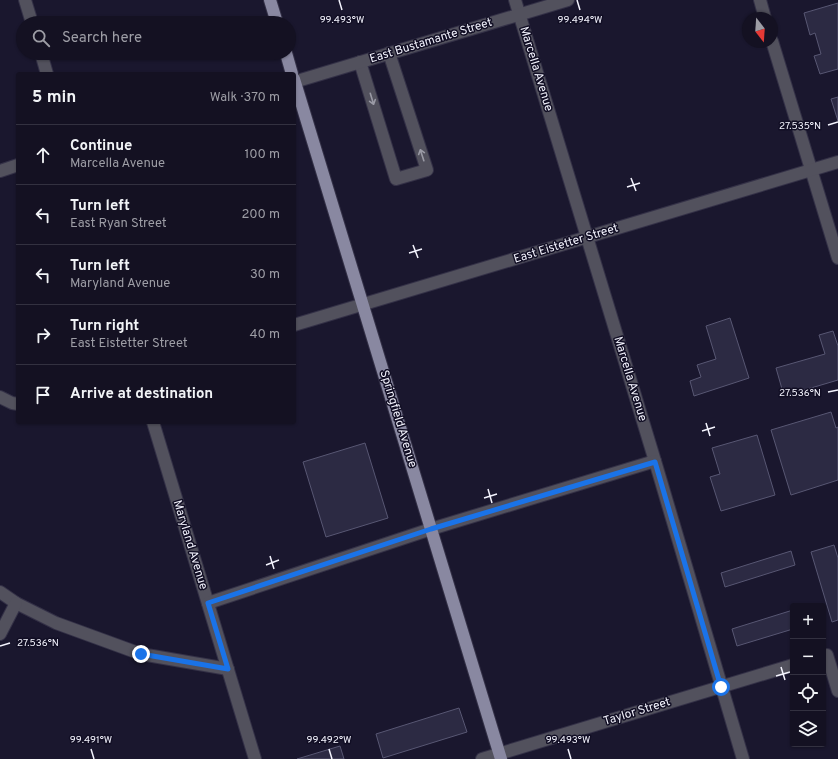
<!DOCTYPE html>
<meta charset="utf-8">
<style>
:root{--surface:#141122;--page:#211f2f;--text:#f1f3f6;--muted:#9d9da5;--line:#333140}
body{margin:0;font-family:Overpass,sans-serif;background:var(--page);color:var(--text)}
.controls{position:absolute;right:12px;bottom:12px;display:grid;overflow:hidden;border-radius:4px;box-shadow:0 1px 3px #0004}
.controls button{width:36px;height:36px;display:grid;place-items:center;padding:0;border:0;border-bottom:1px solid var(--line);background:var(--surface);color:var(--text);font:20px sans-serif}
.compass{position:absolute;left:742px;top:12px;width:36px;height:36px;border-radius:50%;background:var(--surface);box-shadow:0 1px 3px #0004;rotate:163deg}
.stop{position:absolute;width:12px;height:12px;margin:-9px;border:3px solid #1a73e8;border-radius:50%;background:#fff}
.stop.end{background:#1a73e8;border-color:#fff;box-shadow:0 1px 4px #0008}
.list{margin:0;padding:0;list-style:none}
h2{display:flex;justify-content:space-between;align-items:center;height:52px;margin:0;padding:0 16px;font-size:17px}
h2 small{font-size:13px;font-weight:400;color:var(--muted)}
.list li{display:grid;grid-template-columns:26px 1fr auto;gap:12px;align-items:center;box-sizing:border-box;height:60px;padding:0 16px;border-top:1px solid var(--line)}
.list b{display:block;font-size:15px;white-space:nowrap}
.list p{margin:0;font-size:13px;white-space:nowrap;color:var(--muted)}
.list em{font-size:13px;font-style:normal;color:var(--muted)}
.icon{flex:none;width:22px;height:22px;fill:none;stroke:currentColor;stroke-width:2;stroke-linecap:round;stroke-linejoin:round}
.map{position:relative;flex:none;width:838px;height:759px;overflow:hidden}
.search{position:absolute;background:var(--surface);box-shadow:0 1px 3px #0004;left:16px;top:16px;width:280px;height:44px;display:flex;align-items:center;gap:10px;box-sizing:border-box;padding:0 14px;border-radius:22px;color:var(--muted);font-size:15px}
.panel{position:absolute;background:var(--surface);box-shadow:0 1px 3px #0004;left:16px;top:72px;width:280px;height:352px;border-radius:4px}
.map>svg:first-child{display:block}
.building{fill:#2c2a43;stroke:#585773}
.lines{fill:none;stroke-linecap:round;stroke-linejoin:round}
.minor-casing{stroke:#343147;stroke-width:14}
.major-casing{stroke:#343147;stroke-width:14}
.minor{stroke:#52515d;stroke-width:12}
.major{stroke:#8988a1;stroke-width:12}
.oneway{stroke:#9a9aa5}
.route{stroke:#1a73e8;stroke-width:5}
.ticks{fill:none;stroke:#f3f3fd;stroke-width:1.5}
.labels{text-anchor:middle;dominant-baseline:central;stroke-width:3;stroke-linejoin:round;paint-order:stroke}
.street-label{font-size:12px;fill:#f3f3fd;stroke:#110e24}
.ticks-label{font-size:10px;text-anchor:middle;fill:#f3f3fd;stroke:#110e24;stroke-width:3;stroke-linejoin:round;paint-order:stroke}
</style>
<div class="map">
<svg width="838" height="759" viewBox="0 0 838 759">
<rect width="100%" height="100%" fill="#1a172e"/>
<g class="building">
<polygon points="838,3 838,69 820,74 814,56 821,54 815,33 810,35 804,13"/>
<polygon points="838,97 838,121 831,99"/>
<polygon points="730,318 749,378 694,396 690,381 701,377 697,365 716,359 706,326"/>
<polygon points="833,331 838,346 838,380 784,396 776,368 825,354 819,335"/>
<polygon points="831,412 836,428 838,427 838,480 791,495 771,430"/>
<polygon points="757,435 775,495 721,511 710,477 720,474 712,448"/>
<polygon points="365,443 388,518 326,537 303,462"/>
<polygon points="834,545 838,558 838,620 832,622 811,552"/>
<polygon points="791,551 795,565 725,587 721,573"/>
<polygon points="793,610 793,629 737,646 732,629"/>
<polygon points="459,708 467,732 383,758 376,734"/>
<polygon points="340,746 344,759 297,759"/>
</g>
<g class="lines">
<g class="minor-casing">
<g id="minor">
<polyline points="25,0 32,23"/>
<polyline points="515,0 655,461 743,759"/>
<polyline points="760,0 765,18"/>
<polyline points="772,41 838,258"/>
<polyline points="41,53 47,74"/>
<polyline points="360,62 396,179 427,170 389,53"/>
<polyline points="294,82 568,0"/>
<polyline points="0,171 18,165"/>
<polyline points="294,325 838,162"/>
<polyline points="0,397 12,403 18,404"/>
<polyline points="153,422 255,759"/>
<polyline points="0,592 16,603 56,623 141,654 228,669"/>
<polyline points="208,603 431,529 655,461"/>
<polyline points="0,634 16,603"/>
<polyline points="827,655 838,691"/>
<polyline points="482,759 793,665"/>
</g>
</g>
<g class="major-casing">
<g id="major">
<polyline points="270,0 277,23"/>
<polyline points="286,53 292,74"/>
<polyline points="294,79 501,759"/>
</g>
</g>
<use href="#minor" class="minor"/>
<use href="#major" class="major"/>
</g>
<defs><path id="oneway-shaft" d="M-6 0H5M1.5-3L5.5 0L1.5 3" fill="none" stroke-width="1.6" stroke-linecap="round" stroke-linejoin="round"/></defs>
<g class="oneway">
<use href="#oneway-shaft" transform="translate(372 99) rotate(73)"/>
<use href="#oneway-shaft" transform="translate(422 155) rotate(-108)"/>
</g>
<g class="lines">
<polyline class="route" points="141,654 228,669 208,603 431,529 655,462 721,687"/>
</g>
<path class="ticks" d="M339,0L342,10M577,0L580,10M828,125L838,122M631,178L636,191M627,187L640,183M413,245L418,258M409,253L422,249M828,392L838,390M706,423L710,436M702,431L715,427M488,489L492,503M484,498L497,494M270,556L274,569M266,565L279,560M0,646L10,643M781,667L785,680M776,676L790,672M91,749L94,759M329,749L332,759M568,749L571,759"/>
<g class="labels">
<g class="street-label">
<text transform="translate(431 41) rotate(-17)">East Bustamante Street</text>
<text transform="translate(536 69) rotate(73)">Marcella Avenue</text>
<text transform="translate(566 244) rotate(-17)">East Eistetter Street</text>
<text transform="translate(630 379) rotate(73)">Marcella Avenue</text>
<text transform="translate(398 419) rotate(73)">Springfield Avenue</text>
<text transform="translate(190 545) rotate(73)">Maryland Avenue</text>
<text transform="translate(637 712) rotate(-17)">Taylor Street</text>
</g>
</g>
<g class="ticks-label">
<text x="342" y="23">99.493°W</text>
<text x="580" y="23">99.494°W</text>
<text x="800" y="129">27.535°N</text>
<text x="800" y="396">27.536°N</text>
<text x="38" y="646">27.536°N</text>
<text x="91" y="743">99.491°W</text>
<text x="329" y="743">99.492°W</text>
<text x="568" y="743">99.493°W</text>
</g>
</svg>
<div class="controls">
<button>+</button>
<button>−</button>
<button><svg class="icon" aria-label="locate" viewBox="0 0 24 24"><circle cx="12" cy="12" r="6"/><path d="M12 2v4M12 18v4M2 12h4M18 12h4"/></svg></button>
<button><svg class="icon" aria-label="layers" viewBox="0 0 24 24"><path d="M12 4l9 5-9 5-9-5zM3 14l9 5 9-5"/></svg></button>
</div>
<svg class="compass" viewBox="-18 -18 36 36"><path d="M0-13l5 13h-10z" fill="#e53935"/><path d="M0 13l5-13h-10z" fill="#9d9da5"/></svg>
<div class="stop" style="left:721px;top:687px"></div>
<div class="stop end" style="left:141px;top:654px"></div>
<div class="search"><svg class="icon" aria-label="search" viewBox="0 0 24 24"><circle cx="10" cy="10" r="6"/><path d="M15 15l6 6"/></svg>Search here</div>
<section class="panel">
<h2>5 min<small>Walk · 370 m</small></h2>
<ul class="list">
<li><svg class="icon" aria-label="ahead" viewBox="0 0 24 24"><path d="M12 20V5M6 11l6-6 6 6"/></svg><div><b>Continue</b><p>Marcella Avenue</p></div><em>100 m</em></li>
<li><svg class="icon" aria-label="left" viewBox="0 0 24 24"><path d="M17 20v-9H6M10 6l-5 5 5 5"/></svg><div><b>Turn left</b><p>East Ryan Street</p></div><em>200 m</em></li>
<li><svg class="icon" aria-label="left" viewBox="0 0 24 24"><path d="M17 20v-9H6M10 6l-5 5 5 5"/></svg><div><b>Turn left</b><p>Maryland Avenue</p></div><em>30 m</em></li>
<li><svg class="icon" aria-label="right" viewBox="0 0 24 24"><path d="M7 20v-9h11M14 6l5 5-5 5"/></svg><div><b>Turn right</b><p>East Eistetter Street</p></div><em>40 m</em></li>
<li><svg class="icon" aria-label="arrive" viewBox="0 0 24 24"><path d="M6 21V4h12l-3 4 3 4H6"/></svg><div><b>Arrive at destination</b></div></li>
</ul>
</section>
</div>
